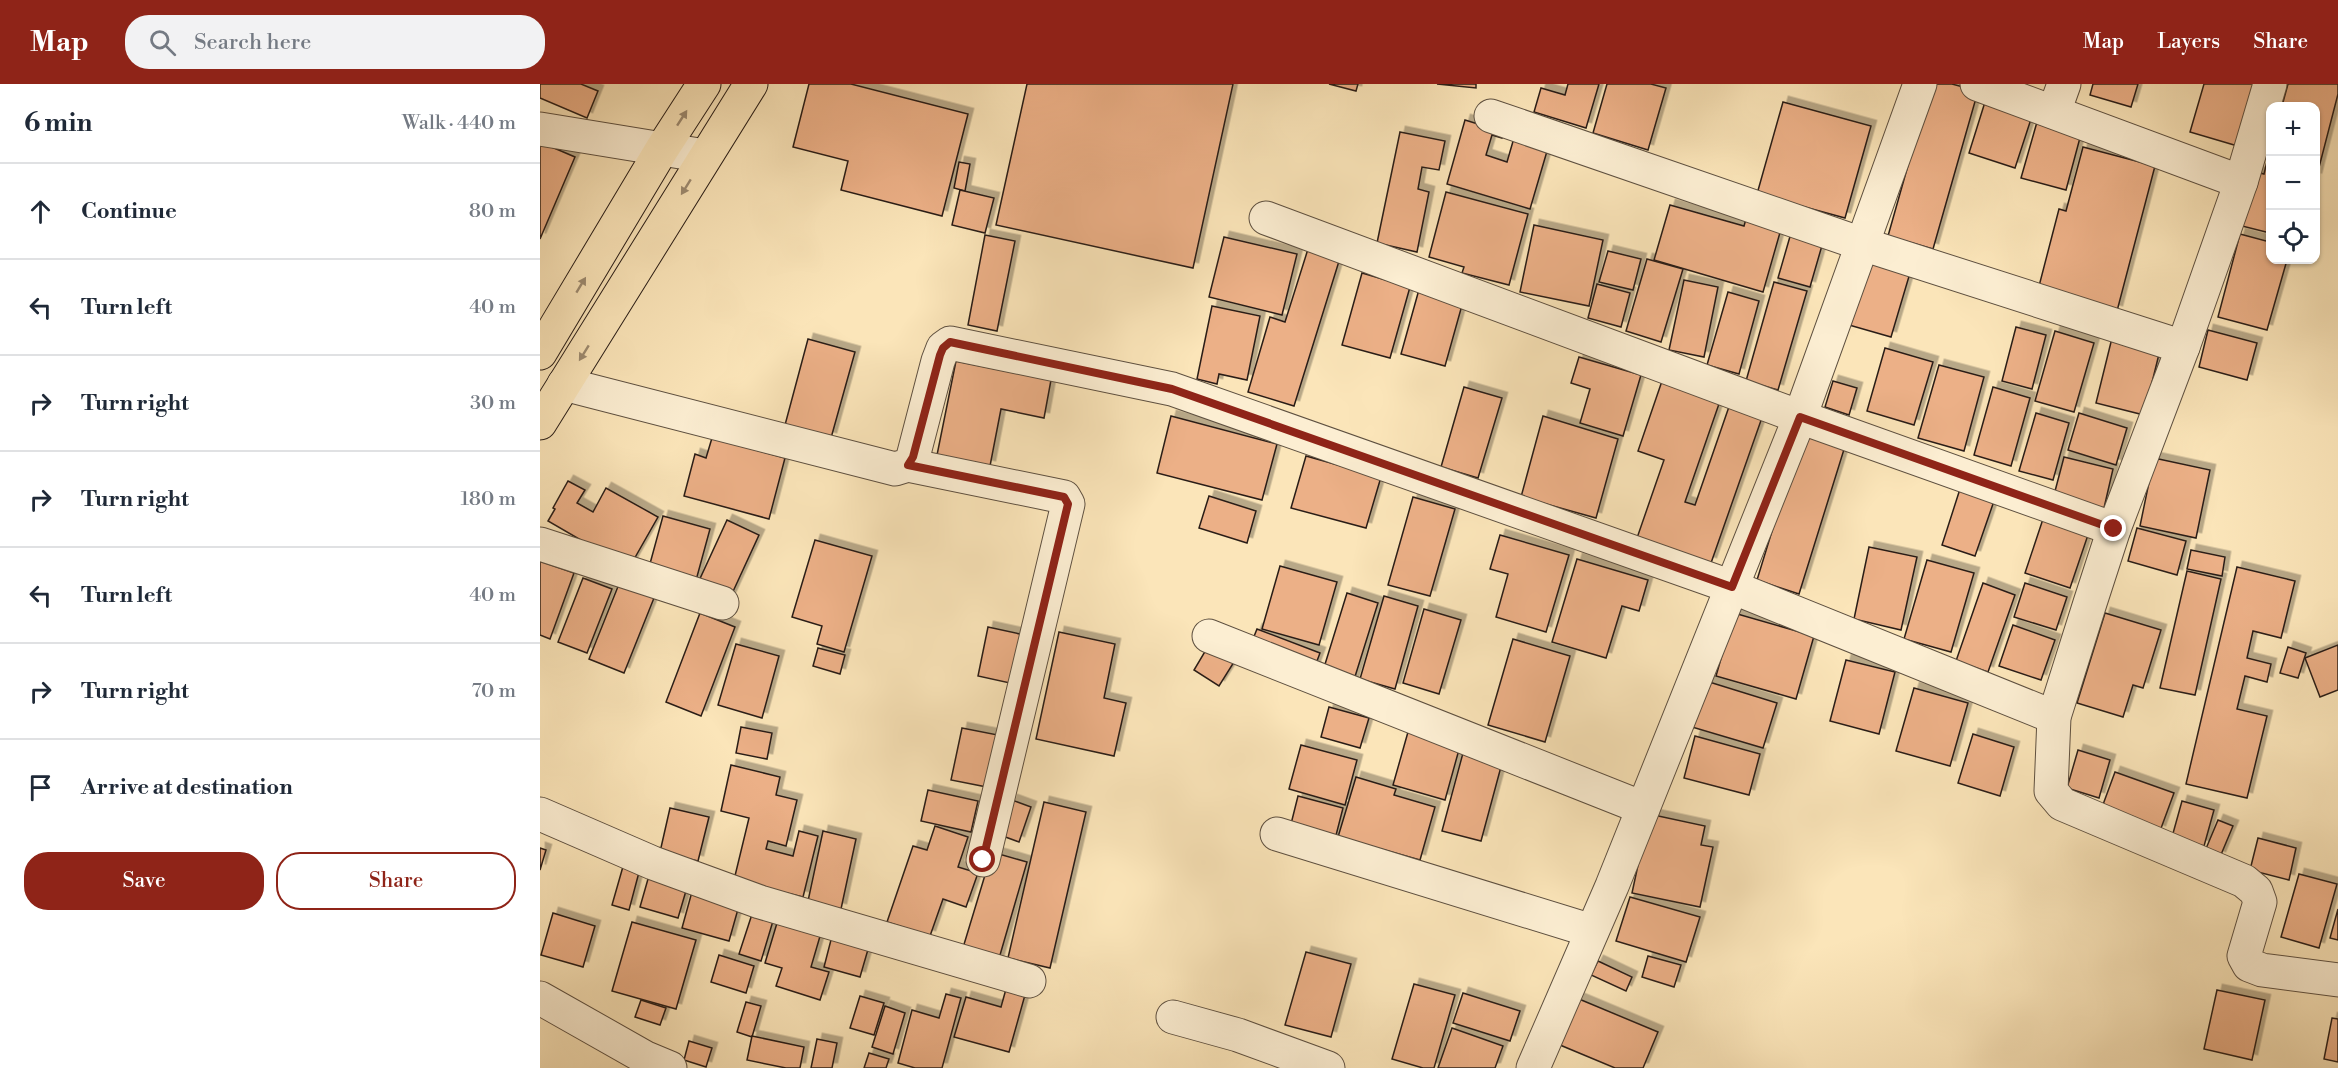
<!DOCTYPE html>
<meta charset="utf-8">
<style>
:root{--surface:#fff;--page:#f2f2f3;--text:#1f2937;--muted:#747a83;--line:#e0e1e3;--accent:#8f2418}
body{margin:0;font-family:"Libre Bodoni",serif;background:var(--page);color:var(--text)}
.controls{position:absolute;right:18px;top:18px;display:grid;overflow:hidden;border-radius:12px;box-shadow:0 2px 4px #0004}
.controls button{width:54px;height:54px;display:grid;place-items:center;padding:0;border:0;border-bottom:2px solid var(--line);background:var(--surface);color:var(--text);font:30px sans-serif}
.stop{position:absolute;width:18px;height:18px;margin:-14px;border:4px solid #8f2418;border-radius:50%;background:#fff}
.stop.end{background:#8f2418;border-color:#fff;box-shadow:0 2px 6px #0008}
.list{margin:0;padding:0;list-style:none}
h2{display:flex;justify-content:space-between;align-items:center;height:78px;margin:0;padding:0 24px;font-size:26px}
h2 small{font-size:20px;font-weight:400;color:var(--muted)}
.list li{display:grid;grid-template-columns:39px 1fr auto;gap:18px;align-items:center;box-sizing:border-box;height:96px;padding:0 24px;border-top:2px solid var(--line)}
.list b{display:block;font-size:22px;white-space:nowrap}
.list em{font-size:20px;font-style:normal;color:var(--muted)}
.actions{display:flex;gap:12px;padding:18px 24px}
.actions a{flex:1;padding:14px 0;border:2px solid var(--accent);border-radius:24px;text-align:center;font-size:21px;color:var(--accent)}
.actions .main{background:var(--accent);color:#fff}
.icon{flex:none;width:33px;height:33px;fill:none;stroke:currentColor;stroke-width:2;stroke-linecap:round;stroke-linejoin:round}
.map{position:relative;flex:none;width:1798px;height:984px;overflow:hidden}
header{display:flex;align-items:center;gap:36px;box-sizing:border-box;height:84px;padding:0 30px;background:var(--accent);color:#fff}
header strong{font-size:28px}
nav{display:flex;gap:33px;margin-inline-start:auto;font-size:21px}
.search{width:420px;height:54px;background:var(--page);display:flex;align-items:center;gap:15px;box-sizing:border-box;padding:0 21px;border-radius:24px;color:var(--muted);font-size:22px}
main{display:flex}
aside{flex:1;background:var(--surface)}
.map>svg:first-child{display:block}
.building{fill:#ecb087;stroke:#2a1e18;stroke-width:1.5;filter:url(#shadow)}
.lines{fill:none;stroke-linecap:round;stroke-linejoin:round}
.minor-casing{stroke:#5e5040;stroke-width:35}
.trunk-casing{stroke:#2a1e18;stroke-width:35}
.minor{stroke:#fceed2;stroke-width:33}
.trunk{stroke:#fbe5b9;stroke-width:33}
.oneway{fill:#9d8b71}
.route{stroke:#8f2418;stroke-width:8}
</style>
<header>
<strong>Map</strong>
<div class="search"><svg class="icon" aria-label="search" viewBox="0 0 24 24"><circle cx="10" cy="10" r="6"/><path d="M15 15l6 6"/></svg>Search here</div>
<nav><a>Map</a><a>Layers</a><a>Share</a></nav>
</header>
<main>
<aside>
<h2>6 min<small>Walk · 440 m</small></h2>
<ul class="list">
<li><svg class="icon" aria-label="ahead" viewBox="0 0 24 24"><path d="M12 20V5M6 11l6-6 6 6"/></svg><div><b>Continue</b></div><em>80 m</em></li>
<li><svg class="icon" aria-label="left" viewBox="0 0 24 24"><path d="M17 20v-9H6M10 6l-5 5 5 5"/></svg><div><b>Turn left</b></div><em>40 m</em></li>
<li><svg class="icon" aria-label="right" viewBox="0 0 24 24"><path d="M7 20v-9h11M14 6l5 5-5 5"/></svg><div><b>Turn right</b></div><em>30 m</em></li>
<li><svg class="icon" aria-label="right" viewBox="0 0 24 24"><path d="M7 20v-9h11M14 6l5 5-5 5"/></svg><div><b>Turn right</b></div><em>180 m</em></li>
<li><svg class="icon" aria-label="left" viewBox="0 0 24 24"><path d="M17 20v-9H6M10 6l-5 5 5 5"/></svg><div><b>Turn left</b></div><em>40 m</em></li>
<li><svg class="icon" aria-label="right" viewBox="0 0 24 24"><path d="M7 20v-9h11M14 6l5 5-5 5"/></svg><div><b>Turn right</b></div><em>70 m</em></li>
<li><svg class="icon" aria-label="arrive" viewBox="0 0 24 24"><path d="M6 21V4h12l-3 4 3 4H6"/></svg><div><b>Arrive at destination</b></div></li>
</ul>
<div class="actions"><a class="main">Save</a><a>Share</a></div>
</aside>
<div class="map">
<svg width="1798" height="984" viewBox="0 0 1798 984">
<defs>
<filter id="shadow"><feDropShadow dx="5.5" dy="-5.5" stdDeviation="0" flood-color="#0004"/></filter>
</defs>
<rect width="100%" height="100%" fill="#fbe5b9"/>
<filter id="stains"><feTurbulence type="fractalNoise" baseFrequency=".00333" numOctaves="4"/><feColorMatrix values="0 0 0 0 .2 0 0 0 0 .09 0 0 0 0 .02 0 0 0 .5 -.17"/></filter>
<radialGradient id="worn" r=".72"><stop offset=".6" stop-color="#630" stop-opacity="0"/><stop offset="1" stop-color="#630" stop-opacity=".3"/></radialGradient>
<g class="building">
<polygon points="0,0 41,0 58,7 47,34 0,14"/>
<polygon points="269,0 311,0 428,30 402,132 301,106 308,77 253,63"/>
<polygon points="487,0 693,0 653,184 456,141"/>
<polygon points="789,0 818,0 816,7"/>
<polygon points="897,0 936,0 936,4"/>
<polygon points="1028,0 1059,0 1046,44 994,28 1001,4 1025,11"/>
<polygon points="1067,0 1111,0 1126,4 1108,66 1053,49"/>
<polygon points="1391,0 1412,0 1438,7 1393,165 1348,152"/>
<polygon points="1553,0 1598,0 1591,23 1550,11"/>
<polygon points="1664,0 1720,0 1701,63 1650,48"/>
<polygon points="1748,0 1798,0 1798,10 1776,95 1776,22 1742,22"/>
<polygon points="1243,18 1331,42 1305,134 1217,110"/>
<polygon points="1445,18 1492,32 1475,84 1429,69"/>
<polygon points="925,36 964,48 962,54 952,51 946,71 967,78 976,47 1010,57 990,125 907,100"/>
<polygon points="1497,38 1541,50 1526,106 1481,94"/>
<polygon points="860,48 905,57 899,86 882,83 878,105 889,108 877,168 837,159"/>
<polygon points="0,58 35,73 0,155"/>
<polygon points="1543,63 1615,82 1577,227 1498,206 1519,125 1526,127"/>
<polygon points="1730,65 1730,149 1702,142 1716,88 1724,90"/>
<polygon points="419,78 430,80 425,107 414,104"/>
<polygon points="420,106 454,114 445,149 412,141"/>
<polygon points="906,108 988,130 969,201 922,189 924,183 889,173"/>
<polygon points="1130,121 1204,142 1208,128 1243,138 1223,208 1114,176"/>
<polygon points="994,141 1063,156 1049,222 980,208"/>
<polygon points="1251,149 1283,158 1270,203 1238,194"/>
<polygon points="1700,150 1730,158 1730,176 1747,176 1727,246 1678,233"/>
<polygon points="445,151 475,157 457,247 428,241"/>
<polygon points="684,153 757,170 742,231 669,213"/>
<polygon points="768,165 800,174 754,322 708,308 730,233 745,238"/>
<polygon points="1068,167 1101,175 1093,206 1059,198"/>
<polygon points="1107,175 1143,185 1121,258 1086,247"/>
<polygon points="1329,176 1370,189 1351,253 1309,241"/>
<polygon points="822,189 870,203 850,274 802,261"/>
<polygon points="1144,196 1178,203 1164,273 1129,266"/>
<polygon points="1234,198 1267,207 1238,306 1206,297"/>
<polygon points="1057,200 1090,209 1081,243 1048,234"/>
<polygon points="880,202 924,214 905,282 861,270"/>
<polygon points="1188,208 1219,217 1199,290 1167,281"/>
<polygon points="672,222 720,232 707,296 679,290 677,300 657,295"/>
<polygon points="1476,243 1506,251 1492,305 1462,297"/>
<polygon points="1668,246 1717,259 1707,296 1659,283"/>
<polygon points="1515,247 1554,259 1534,328 1495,317"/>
<polygon points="1572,254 1620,266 1604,331 1556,319"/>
<polygon points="268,255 315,268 291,354 245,341"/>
<polygon points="1345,264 1393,278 1374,341 1327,327"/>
<polygon points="1039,273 1101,291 1083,352 1040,339 1050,305 1031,299"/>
<polygon points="416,277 511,296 504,334 461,325 450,382 397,371"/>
<polygon points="1399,281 1444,293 1424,367 1378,354"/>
<polygon points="1122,297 1180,317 1145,418 1155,421 1192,314 1225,325 1171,479 1097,454 1124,376 1098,367"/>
<polygon points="1293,297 1317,304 1309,331 1285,323"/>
<polygon points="924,303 962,314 938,394 901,383"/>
<polygon points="1453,303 1490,314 1471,382 1434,371"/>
<polygon points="1496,329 1529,339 1513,396 1479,387"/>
<polygon points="1539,329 1587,344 1576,381 1528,366"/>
<polygon points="631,332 737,360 722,416 617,389"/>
<polygon points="1003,332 1078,355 1056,434 981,413"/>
<polygon points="1263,346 1306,359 1259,510 1217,496"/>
<polygon points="172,354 245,374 229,435 144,412 155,370 166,374"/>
<polygon points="766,372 841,393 826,444 751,424"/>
<polygon points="1524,373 1573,385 1564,424 1514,411"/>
<polygon points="1614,374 1670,386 1656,454 1600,442"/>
<polygon points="28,397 45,406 37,419 53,428 66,404 118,433 89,484 8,437 15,425 13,424"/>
<polygon points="1420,405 1454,417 1435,472 1402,461"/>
<polygon points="669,412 716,427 707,459 659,444"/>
<polygon points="873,413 915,425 890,512 848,501"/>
<polygon points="1505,429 1550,445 1530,504 1485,489"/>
<polygon points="123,432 170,445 155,500 108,487"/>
<polygon points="187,436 219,451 190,514 158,499"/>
<polygon points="1597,444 1646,457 1637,491 1588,477"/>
<polygon points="960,451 1029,471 1006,548 956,533 968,490 950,485"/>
<polygon points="275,456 332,472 304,568 277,560 282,542 252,533"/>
<polygon points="1329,463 1377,473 1361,546 1314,535"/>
<polygon points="1651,466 1685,473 1682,492 1647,485"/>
<polygon points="1037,475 1108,496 1099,527 1082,522 1066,574 1012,558"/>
<polygon points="1387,476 1434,489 1411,568 1364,555"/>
<polygon points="0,477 34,489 10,555 0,551"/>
<polygon points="740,482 797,498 779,561 722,545"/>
<polygon points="1697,483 1755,497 1741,554 1713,547 1707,574 1731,580 1727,598 1705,592 1697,625 1727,632 1707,714 1646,700"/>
<polygon points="1647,487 1681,495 1655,611 1620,604"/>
<polygon points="43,494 72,505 47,569 18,558"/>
<polygon points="1443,499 1475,511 1448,588 1416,577"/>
<polygon points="1485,499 1527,513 1516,546 1474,533"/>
<polygon points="79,500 114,514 84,589 49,575"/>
<polygon points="807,509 838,519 813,599 782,590"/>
<polygon points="844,512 878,522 855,605 820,595"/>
<polygon points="884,525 921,536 899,610 863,599"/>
<polygon points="160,529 195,543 161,632 126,618"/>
<polygon points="1194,529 1274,552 1256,615 1176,592"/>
<polygon points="1565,529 1621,546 1603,604 1593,601 1583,633 1537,619"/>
<polygon points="1473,541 1515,556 1501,596 1459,582"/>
<polygon points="448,543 489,552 479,601 438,592"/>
<polygon points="717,545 780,569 774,585 711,560"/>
<polygon points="519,548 575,560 564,614 586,619 574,672 496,655"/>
<polygon points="673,554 699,570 679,602 654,586"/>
<polygon points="973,555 1030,572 1005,658 948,641"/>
<polygon points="196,560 239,572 222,634 178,621"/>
<polygon points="1798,561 1798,606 1780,613 1765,574"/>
<polygon points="1748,563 1766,569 1758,594 1740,589"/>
<polygon points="278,564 305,571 300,590 273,582"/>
<polygon points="1306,576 1355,588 1339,650 1290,637"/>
<polygon points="1166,597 1237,619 1223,664 1152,643"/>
<polygon points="1374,604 1428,619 1410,682 1356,667"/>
<polygon points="789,623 829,634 820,664 781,653"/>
<polygon points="201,643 232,649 227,675 196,669"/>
<polygon points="422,644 463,652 452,704 411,696"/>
<polygon points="868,648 920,662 905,716 853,701"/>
<polygon points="1433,650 1474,663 1460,712 1418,699"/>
<polygon points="1155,652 1220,670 1209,711 1144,694"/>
<polygon points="761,661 817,676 805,721 749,705"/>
<polygon points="1538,666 1570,676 1559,714 1527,704"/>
<polygon points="923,669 962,679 941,757 902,747"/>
<polygon points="191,681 240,693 236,711 257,716 246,762 228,757 226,765 253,772 259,747 278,752 263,813 194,796 209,734 181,727"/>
<polygon points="1575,688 1634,709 1620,747 1561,726"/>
<polygon points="816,693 856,705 854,711 895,723 880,776 798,753"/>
<polygon points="388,706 438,717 431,748 381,737"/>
<polygon points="758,712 803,724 793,763 748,752"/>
<polygon points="472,716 491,723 479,758 460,751"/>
<polygon points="1642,717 1674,726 1664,762 1632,753"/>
<polygon points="504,718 546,728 510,884 468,874"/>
<polygon points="130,724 169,733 158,777 120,768"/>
<polygon points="1109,730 1165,742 1161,761 1173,763 1160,823 1092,809"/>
<polygon points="1678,736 1693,742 1680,773 1665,767"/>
<polygon points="395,742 428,753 418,783 438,789 426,823 403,815 390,852 347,838 373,762 387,766"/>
<polygon points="283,747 316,755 301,825 268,817"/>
<polygon points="1718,754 1756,764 1749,796 1710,786"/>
<polygon points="0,764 6,766 0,786"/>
<polygon points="452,768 487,778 458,878 422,867"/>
<polygon points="86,772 102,777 89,826 72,821"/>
<polygon points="110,788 148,800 138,834 100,823"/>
<polygon points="1759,790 1797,800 1779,864 1741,853"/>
<polygon points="153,804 200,818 189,857 142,844"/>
<polygon points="1090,813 1160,833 1146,878 1076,857"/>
<polygon points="215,821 236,827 221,877 199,870"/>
<polygon points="1798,825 1798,856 1790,854"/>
<polygon points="13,829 55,842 43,883 1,871"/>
<polygon points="240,829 283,842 271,883 289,888 280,916 236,902 242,884 225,879"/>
<polygon points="92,838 156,856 136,925 72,907"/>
<polygon points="292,852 329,862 320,893 284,883"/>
<polygon points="766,868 811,880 791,953 745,941"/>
<polygon points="179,871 214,882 206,909 171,898"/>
<polygon points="1108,872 1141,881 1134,903 1102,893"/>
<polygon points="1058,877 1092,893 1086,907 1051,891"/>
<polygon points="874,900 915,911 894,984 883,984 852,975"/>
<polygon points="466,905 485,911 469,968 414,953 426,913 461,923"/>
<polygon points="1677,906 1725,916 1712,976 1664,965"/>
<polygon points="923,909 980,927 970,957 913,939"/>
<polygon points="406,910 421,914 402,984 375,984 358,979 372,926 399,934"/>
<polygon points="320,912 344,919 334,951 310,944"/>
<polygon points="1039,915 1118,948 1103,984 1075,984 1020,961"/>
<polygon points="101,916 126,924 120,941 95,933"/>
<polygon points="206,918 221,922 212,953 197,948"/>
<polygon points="345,922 365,929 353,970 332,963"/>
<polygon points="1792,934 1798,935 1798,978 1784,975"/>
<polygon points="912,944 963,962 955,984 898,984"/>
<polygon points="212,952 264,963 260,984 246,984 207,976"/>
<polygon points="277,955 297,959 292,984 271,984"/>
<polygon points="149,957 172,964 166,983 144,976"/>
<polygon points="329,969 349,975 346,984 324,984"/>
</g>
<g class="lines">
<g class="minor-casing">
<g id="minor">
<polyline points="1437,0 1701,98 1643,263 1574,445 1550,519 1514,633 1511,707 1522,720 1704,797 1716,807 1720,818 1704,872 1709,881 1722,886 1798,896"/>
<polyline points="1514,28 1524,0"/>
<polyline points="951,32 1322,160 1643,263"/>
<polyline points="0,45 165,72"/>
<polyline points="1701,98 1730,0"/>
<polyline points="726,134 1260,333 1574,445"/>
<polyline points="24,300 355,385 368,381 373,373 398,277 403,264 410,259 632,305 1192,503 1514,633"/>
<polyline points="368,381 524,413 528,420 443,776"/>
<polyline points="0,460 182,519"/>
<polyline points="669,552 1103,724"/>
<polyline points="0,730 113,779 220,818 489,897"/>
<polyline points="737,750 1052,847"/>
<polyline points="0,914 106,974 130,984"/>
<polyline points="633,933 698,951 788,984"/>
<polyline points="993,984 1072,802 1260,333 1380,0"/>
</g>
</g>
<g class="trunk-casing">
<g id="trunk">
<polyline points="0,269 122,65 164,0"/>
<polyline points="0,339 211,0"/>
</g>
</g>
<use href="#minor" class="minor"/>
<use href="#trunk" class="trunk"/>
</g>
<defs><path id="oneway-solid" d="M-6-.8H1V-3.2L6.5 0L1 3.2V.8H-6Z" transform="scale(1.5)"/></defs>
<g class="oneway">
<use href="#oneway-solid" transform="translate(142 34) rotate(-57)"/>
<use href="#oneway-solid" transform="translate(146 103) rotate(122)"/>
<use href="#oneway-solid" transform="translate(41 201) rotate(-59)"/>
<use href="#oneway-solid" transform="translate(44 269) rotate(122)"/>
</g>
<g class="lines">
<polyline class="route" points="443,776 528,420 524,413 368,381 373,373 400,271 403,264 410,258 632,305 1192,503 1260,333 1574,445"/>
</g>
<rect width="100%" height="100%" filter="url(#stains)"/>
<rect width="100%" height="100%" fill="url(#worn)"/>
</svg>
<div class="controls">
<button>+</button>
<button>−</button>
<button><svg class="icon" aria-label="locate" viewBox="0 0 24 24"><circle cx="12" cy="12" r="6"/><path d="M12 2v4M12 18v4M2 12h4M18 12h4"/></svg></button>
</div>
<div class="stop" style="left:443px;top:776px"></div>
<div class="stop end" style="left:1574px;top:445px"></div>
</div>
</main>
